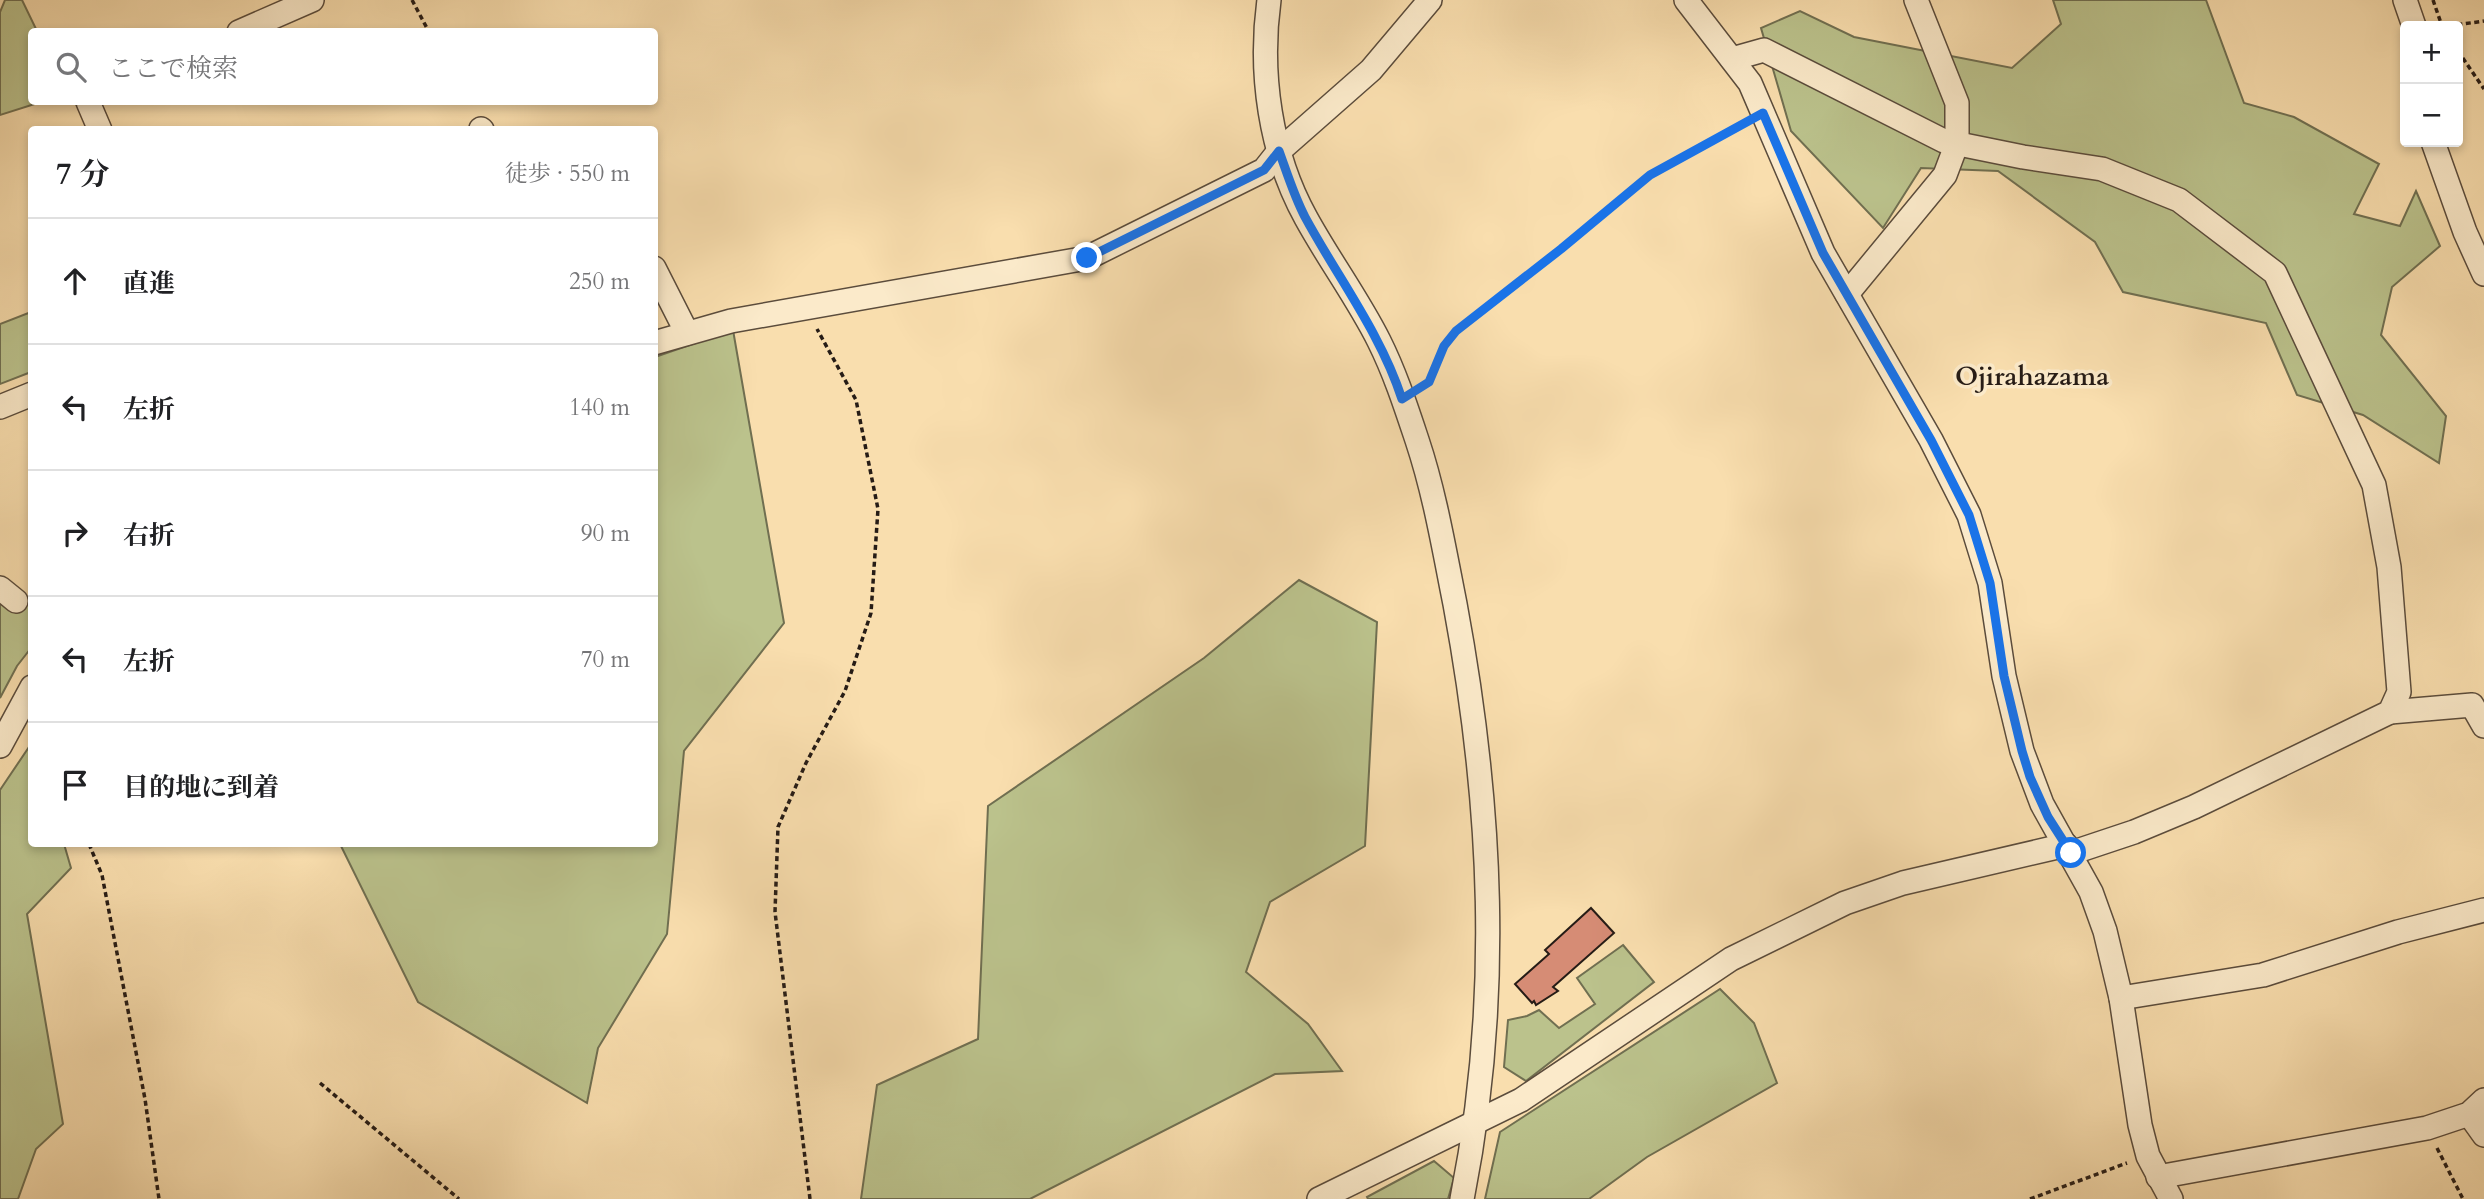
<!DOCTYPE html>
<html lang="ja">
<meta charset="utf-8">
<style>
:root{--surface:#fff;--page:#f2f2f2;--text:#202124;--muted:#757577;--line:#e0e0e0}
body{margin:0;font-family:Cardo,"Noto Serif JP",serif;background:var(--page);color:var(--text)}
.controls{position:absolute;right:21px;top:21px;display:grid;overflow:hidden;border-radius:7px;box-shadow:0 4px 10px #0003}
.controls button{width:63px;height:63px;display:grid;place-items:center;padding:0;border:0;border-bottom:2px solid var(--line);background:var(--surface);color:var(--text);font:35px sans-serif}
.stop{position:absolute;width:21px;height:21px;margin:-16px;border:5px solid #1a73e8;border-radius:50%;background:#fff}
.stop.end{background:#1a73e8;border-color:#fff;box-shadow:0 2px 7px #0008}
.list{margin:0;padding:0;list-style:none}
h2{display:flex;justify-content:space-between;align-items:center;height:91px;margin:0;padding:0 28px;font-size:30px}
h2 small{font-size:23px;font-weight:400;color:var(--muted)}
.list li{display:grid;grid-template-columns:46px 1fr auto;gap:21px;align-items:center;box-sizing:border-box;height:126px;padding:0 28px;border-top:2px solid var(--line)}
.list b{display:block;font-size:26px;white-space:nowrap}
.list em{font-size:23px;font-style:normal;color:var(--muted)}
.icon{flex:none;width:38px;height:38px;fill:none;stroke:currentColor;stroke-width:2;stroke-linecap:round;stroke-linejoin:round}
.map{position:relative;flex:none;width:2484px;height:1199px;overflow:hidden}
.search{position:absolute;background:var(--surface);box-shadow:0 4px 10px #0003;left:28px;top:28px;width:630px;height:77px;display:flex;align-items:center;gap:18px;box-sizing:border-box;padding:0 24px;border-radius:7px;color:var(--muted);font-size:26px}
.panel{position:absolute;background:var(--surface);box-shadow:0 4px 10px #0003;left:28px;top:126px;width:630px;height:721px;border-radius:7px}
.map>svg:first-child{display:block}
.green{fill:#bbc28c;stroke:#706f51;stroke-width:2}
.building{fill:#d68c75;stroke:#261c16;stroke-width:2}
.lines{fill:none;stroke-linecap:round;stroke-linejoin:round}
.minor-casing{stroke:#5b4c3c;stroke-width:26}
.path{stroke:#261c16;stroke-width:3.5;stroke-dasharray:5 3.5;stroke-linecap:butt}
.minor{stroke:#fbeaca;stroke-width:23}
.route{stroke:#1a73e8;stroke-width:9}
.labels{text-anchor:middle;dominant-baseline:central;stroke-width:7;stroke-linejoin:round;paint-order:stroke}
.quarter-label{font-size:26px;font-weight:bold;fill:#261c16;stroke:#fbeaca}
</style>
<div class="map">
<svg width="2484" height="1199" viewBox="0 0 2484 1199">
<rect width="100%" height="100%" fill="#f9deae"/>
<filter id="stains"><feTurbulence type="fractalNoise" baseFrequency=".00286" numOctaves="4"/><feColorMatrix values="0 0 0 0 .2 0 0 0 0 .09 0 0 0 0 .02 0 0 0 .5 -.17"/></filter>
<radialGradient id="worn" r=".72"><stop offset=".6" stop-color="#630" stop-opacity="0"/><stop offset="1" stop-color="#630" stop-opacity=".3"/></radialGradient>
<g class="green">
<polygon points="5,0 22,0 37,31 32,32 32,102 41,102 0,115 0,12"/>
<polygon points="2053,0 2206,0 2244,103 2294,117 2379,164 2354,214 2400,226 2416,191 2440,246 2392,287 2381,335 2446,416 2439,463 2363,415 2297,395 2266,323 2123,292 2095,242 1998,171 1921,168 1883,228 1791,131 1761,28 1800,11 1854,37 2012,68 2061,24"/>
<polygon points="31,312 31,372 0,384 0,324"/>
<polygon points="733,330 784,623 684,751 667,934 598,1048 587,1103 418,1002 340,844 654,844 655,357"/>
<polygon points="1299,580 1377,622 1365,846 1270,902 1246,972 1308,1024 1342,1071 1275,1074 1030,1199 861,1199 877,1085 978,1039 988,806 1204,658"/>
<polygon points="31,595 31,648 17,666 0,698 0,597 16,610"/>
<polygon points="31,744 32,844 64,844 71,868 27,914 63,1124 36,1149 18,1199 0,1199 0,790"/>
<polygon points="1623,945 1654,982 1526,1081 1504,1067 1508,1020 1527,1016 1539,1010 1559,1028 1595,1004 1577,978"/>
<polygon points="1720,989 1754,1023 1777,1083 1647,1157 1589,1199 1485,1199 1500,1132"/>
<polygon points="1434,1161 1454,1178 1448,1199 1368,1199 1367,1197"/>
</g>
<polygon class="building" points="1591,908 1614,933 1553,987 1558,991 1536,1005 1534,1001 1532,1003 1515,984 1549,954 1545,950"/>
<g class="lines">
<g class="minor-casing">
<g id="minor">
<path d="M1269,0C1259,73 1270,153 1306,218C1329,260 1358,299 1379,341C1395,373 1406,407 1417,440C1435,494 1444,549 1455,604C1492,803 1502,999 1462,1199"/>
<polyline points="1686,0 1750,83 1823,253 1931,440 1969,515 1990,583 2004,676 2022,751 2042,804 2091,892 2105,931 2121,998 2140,1125 2148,1156 2171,1199"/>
<polyline points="2405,0 2414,26"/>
<polyline points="239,32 312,0"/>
<polyline points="1732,59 1764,50 1944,141 2023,157 2102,169 2179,200 2275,273 2374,485 2389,567 2399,692 2390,712 2194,807 2134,832 2071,853"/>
<polyline points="88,102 100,130"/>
<polyline points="481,129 482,130"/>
<polyline points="2433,142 2465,232 2484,274"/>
<polyline points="654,268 687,333"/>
<polyline points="1847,294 1945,175 1957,143 1957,103 1916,0"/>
<polyline points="654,343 731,321 1087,258 1264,170 1279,151 1371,70 1430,0"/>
<polyline points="0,407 32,394"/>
<polyline points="0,588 16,601"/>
<polyline points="2390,712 2472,705 2484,726"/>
<polyline points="0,746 32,687"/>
<polyline points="2121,998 2263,975 2398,932 2484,910"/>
<polyline points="2469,1114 2484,1135"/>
<polyline points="2158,1177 2427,1128 2469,1114 2484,1100"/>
<polyline points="1319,1199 1521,1100 1731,959 1845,903 1903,883 2066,845"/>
</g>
</g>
<g class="path">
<polyline points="412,0 429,32"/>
<polyline points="2433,0 2442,26"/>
<polyline points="2449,26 2484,21"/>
<polyline points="2458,51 2484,89"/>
<polyline points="1421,387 1429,382 1444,346 1456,331 1561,249 1650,175 1743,124"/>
<polyline points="89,844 102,875 145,1099 159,1199"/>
<polyline points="320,1083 459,1199"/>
<polyline points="2437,1148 2463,1199"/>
<polyline points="810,1199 775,912 778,827 806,763 845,691 871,613 878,509 856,400 817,329"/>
<polyline points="2030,1199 2127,1163"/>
</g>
<use href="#minor" class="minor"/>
</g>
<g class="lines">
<path class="route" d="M1087,258L1264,170L1279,151C1287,173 1294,196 1305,217C1338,278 1380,332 1402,399L1429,382L1444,346L1456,331L1561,249L1650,175L1763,113L1823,253L1931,440L1969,515L1990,583L2004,676L2022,751L2030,777L2048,817L2071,853"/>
</g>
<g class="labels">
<g class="quarter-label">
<text x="2032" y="376">Ojirahazama</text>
</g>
</g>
<rect width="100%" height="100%" filter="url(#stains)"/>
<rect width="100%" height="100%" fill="url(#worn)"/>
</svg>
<div class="controls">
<button>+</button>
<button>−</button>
</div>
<div class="stop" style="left:2071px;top:853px"></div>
<div class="stop end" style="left:1087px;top:258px"></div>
<div class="search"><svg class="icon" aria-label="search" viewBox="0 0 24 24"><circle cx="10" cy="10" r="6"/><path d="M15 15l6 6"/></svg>ここで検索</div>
<section class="panel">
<h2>7 分<small>徒歩 · 550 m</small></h2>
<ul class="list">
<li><svg class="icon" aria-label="ahead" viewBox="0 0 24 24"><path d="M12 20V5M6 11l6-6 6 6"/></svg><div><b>直進</b></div><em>250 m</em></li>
<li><svg class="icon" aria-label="left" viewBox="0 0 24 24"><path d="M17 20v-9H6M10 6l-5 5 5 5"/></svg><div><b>左折</b></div><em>140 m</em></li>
<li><svg class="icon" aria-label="right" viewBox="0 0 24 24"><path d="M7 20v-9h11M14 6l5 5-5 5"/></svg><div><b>右折</b></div><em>90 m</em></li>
<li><svg class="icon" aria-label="left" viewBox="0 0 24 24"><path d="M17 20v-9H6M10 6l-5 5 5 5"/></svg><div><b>左折</b></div><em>70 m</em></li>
<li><svg class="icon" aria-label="arrive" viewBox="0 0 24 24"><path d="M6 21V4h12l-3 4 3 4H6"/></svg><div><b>目的地に到着</b></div></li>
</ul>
</section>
</div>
